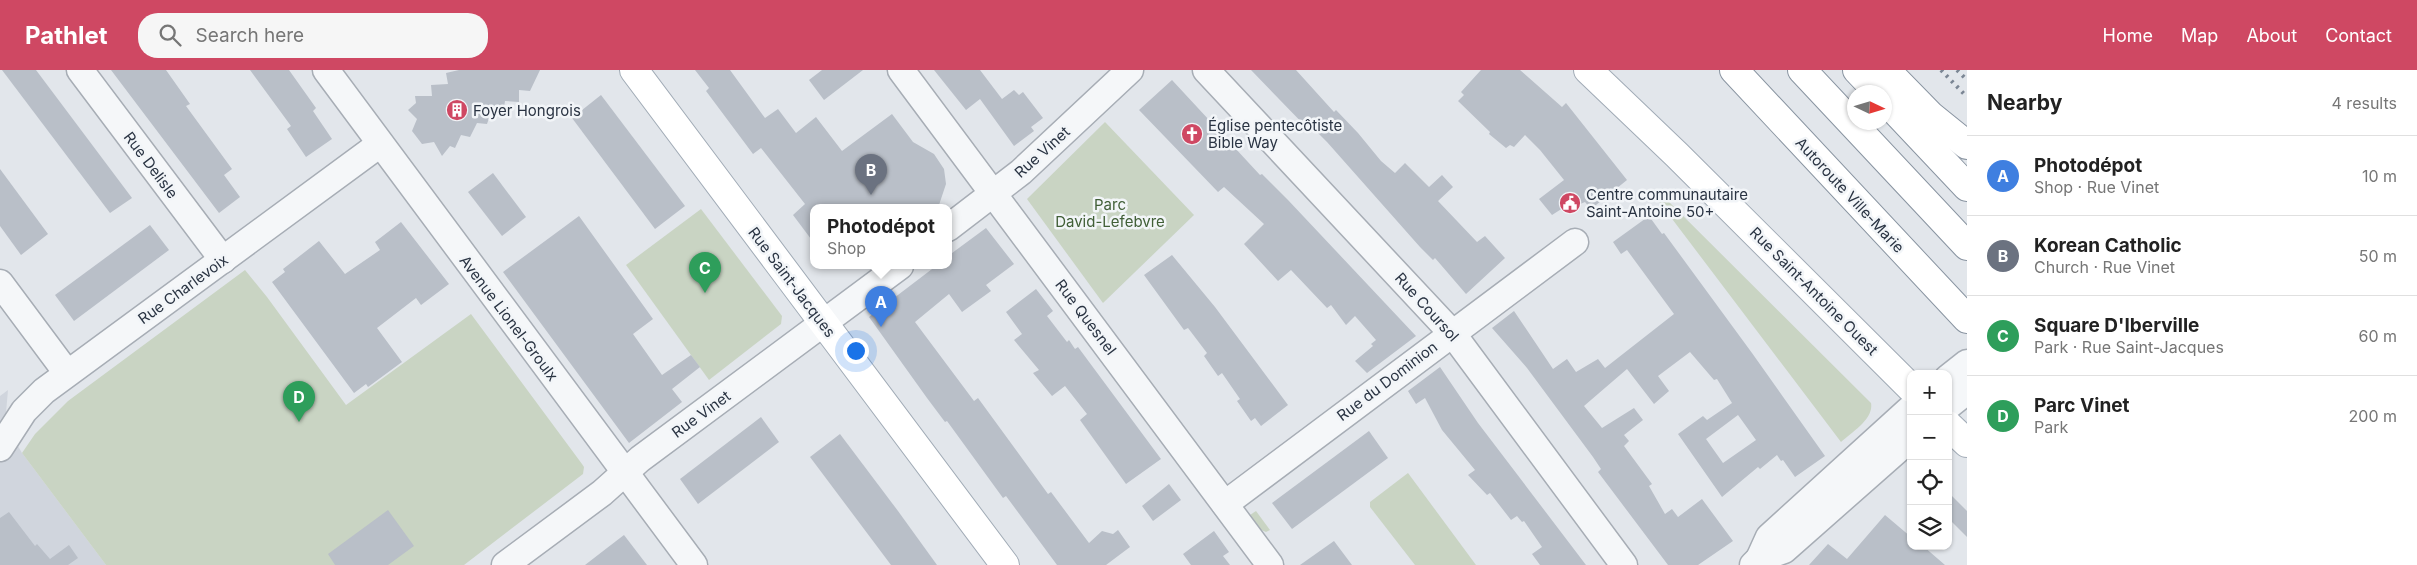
<!DOCTYPE html>
<meta charset="utf-8">
<style>
:root{--surface:#fff;--page:#f6f6f6;--text:#222;--muted:#767676;--line:#e0e0e0;--accent:#cf4863}
body{margin:0;font-family:Inter,sans-serif;background:var(--page);color:var(--text)}
.controls{position:absolute;right:15px;bottom:15px;display:grid;overflow:hidden;border-radius:10px;box-shadow:0 1px 4px #0004}
.controls button{width:45px;height:45px;display:grid;place-items:center;padding:0;border:0;border-bottom:1px solid var(--line);background:var(--surface);color:var(--text);font:25px sans-serif}
.compass{position:absolute;left:1847px;top:15px;width:45px;height:45px;border-radius:50%;background:var(--surface);box-shadow:0 1px 4px #0004;rotate:94deg}
.you{position:absolute;left:855px;top:280px;width:18px;height:18px;margin:-12px;border:4px solid #fff;border-radius:50%;background:#1a73e8;box-shadow:0 0 0 8px #1a73e833}
.badge{display:grid;place-items:center;width:32px;height:32px;border-radius:50%;background:var(--accent);color:#fff;font-size:16px;font-weight:700}
.pin{position:absolute;translate:-50% -41px;filter:drop-shadow(0 1px 2px #0008)}
.pin::after{content:'';position:absolute;top:26px;width:18px;height:15px;background:inherit;clip-path:polygon(0 0,100% 0,50% 100%)}
.popup{position:absolute;left:810px;top:134px;width:142px;height:65px;box-sizing:border-box;display:grid;place-content:center;border-radius:10px;background:var(--surface);filter:drop-shadow(0 1px 4px #0005);font-size:16px;white-space:nowrap;color:var(--muted)}
.popup b{font-size:19px;color:var(--text)}
.popup::after{content:'';position:absolute;left:50%;top:100%;margin-left:-10px;border:10px solid transparent;border-top-color:var(--surface)}
.list{margin:0;padding:0;list-style:none}
h2{display:flex;justify-content:space-between;align-items:center;height:65px;margin:0;padding:0 20px;font-size:21px}
h2 small{font-size:16px;font-weight:400;color:var(--muted)}
.list li{display:grid;grid-template-columns:32px 1fr auto;gap:15px;align-items:center;box-sizing:border-box;height:80px;padding:0 20px;border-top:1px solid var(--line)}
.list b{display:block;font-size:19px;white-space:nowrap}
.list p{margin:0;font-size:16px;white-space:nowrap;color:var(--muted)}
.list em{font-size:16px;font-style:normal;color:var(--muted)}
.icon{flex:none;width:28px;height:28px;fill:none;stroke:currentColor;stroke-width:2;stroke-linecap:round;stroke-linejoin:round}
.map{position:relative;flex:none;width:1967px;height:495px;overflow:hidden}
header{display:flex;align-items:center;gap:30px;box-sizing:border-box;height:70px;padding:0 25px;background:var(--accent);color:#fff}
header strong{font-size:24px}
nav{display:flex;gap:28px;margin-inline-start:auto;font-size:18px}
.search{width:350px;height:45px;background:var(--page);display:flex;align-items:center;gap:12px;box-sizing:border-box;padding:0 18px;border-radius:20px;color:var(--muted);font-size:19px}
main{display:flex}
aside{flex:1;background:var(--surface)}
.map>svg:first-child{display:block}
.built{fill:#d0d5dd}
.green{fill:#c9d4c3}
.building{fill:#b9bfc8;fill-rule:evenodd}
.lines{fill:none;stroke-linecap:round;stroke-linejoin:round}
.minor-casing{stroke:#a7adb5;stroke-width:29}
.major-casing{stroke:#a1abb6;stroke-width:30}
.highway-casing{stroke:#8994a1;stroke-width:30}
.minor{stroke:#f5f7f9;stroke-width:26}
.major{stroke:#fff;stroke-width:28}
.highway{stroke:#fff;stroke-width:28}
.rail{stroke:#7b8694;stroke-width:4;stroke-dasharray:2.5 5;stroke-linecap:butt}
.labels{text-anchor:middle;dominant-baseline:central;stroke-width:5;stroke-linejoin:round;paint-order:stroke}
.poi-label{font-size:15px;fill:#2a3443;stroke:#f2f5f8;text-anchor:start}
.street-label{font-size:15px;fill:#2a3443;stroke:#f2f5f8}
.park-label{font-size:15px;fill:#415f37;stroke:#f2f5f8}
</style>
<header>
<strong>Pathlet</strong>
<div class="search"><svg class="icon" aria-label="search" viewBox="0 0 24 24"><circle cx="10" cy="10" r="6"/><path d="M15 15l6 6"/></svg>Search here</div>
<nav><a>Home</a><a>Map</a><a>About</a><a>Contact</a></nav>
</header>
<main>
<div class="map">
<svg width="1967" height="495" viewBox="0 0 1967 495">
<rect width="100%" height="100%" fill="#e2e6eb"/>
<polygon class="built" points="8,320 5,354 22,383 106,495 0,495 0,326"/>
<g class="green">
<polygon points="1105,52 1194,145 1103,233 1027,129"/>
<path d="M1659,124H1661L1871,333C1874,349 1852,362 1841,372L1657,129Z"/>
<polygon points="701,139 782,246 781,254 709,310 626,195"/>
<polygon points="245,200 267,227 346,335 471,244 582,394 584,397 583,404 464,495 106,495 22,383 35,364 68,331"/>
<polygon points="1408,403 1476,495 1415,495 1370,437 1370,432"/>
<polygon points="1256,441 1270,460 1266,462 1259,459 1247,447"/>
</g>
<g class="building">
<polygon points="2,0 36,0 132,128 110,143"/>
<polygon points="111,0 166,0 190,34 186,36 232,99 224,105 240,127 219,143"/>
<polygon points="250,0 289,0 316,38 313,41 332,69 306,87 287,59 291,56"/>
<polygon points="459,0 540,0 530,21 519,20 519,32 505,31 503,44 491,42 487,54 477,53 470,67 461,65 455,78 450,76 442,86 434,72 422,74 412,61 417,49 408,40 416,33 415,26 432,26 431,15 448,14 446,3"/>
<polygon points="695,0 730,0 765,48 778,39 796,63 816,47 842,81 892,44 913,72 934,84 944,99 946,114 938,138 814,138 814,173 793,145 805,134 761,78 753,84 706,21 709,18"/>
<polygon points="822,0 863,0 824,30 809,10"/>
<polygon points="934,0 980,0 1002,29 1014,20 1019,25 1023,22 1043,48 1031,57 1034,61 1014,76 980,29 966,40"/>
<polygon points="1251,0 1296,0 1334,42 1336,40 1358,63 1381,91 1395,103 1405,93 1429,117 1442,105 1453,117 1438,131 1477,172 1485,166 1505,188 1466,224 1435,188 1433,190 1420,177 1327,72 1314,59 1311,62"/>
<polygon points="1481,0 1520,0 1562,37 1566,33 1627,110 1591,139 1585,132 1578,135 1574,131 1552,145 1539,129 1564,110 1540,80 1525,65 1514,77 1510,75 1506,78 1489,64 1490,62 1458,31 1464,25 1461,22"/>
<polygon points="1172,10 1260,105 1262,104 1288,130 1416,266 1367,303 1355,291 1373,276 1371,274 1376,270 1355,246 1346,255 1331,235 1327,238 1291,200 1278,211 1244,174 1264,154 1224,117 1218,122 1139,40"/>
<polygon points="601,25 685,136 655,159 572,48"/>
<polygon points="0,99 48,164 21,185 0,156"/>
<polygon points="493,103 526,147 502,166 468,122"/>
<polygon points="579,146 653,249 633,264 662,305 691,285 700,297 672,319 682,332 629,373 503,202"/>
<path d="M1649,146L1662,164L1664,163L1752,283L1825,386L1795,407L1783,390L1781,391L1777,385L1760,399L1758,397L1722,427L1678,364L1703,346L1707,350L1732,333L1717,309L1714,310L1690,282L1658,306L1669,321L1654,334L1627,299L1584,336L1602,358L1634,338L1643,350L1624,365L1629,371L1624,376L1652,414L1649,416L1665,444L1672,439L1678,447L1702,429L1733,471L1698,495H1668L1598,402L1601,399L1593,387L1527,298L1492,258L1514,241L1553,299L1567,289L1576,302L1598,289L1605,298L1674,244L1627,180L1621,184L1613,172ZM1738,345L1756,370L1723,393L1706,369Z"/>
<polygon points="401,152 449,214 421,235 416,228 377,258 402,292 368,317 366,314 354,323 272,212 285,202 283,199 319,171 345,204 380,180 375,172"/>
<polygon points="150,155 169,180 74,251 55,225"/>
<polygon points="986,158 1014,194 986,215 991,221 962,242 949,224 915,252 974,331 978,328 1048,424 1051,422 1089,473 1102,461 1113,464 1118,460 1130,477 1106,495 1057,495 1006,426 1003,428 947,351 945,352 927,328 869,247 936,196 948,196 948,186"/>
<polygon points="1172,185 1215,237 1288,335 1261,356 1255,348 1251,351 1237,331 1240,329 1222,303 1218,306 1204,286 1207,283 1188,258 1184,260 1144,205"/>
<polygon points="1036,219 1053,241 1047,246 1067,272 1069,270 1075,279 1078,277 1161,389 1126,414 1080,350 1087,344 1065,316 1052,326 1033,303 1039,300 1014,270 1022,264 1006,242"/>
<polygon points="1440,297 1478,353 1586,495 1540,495 1532,484 1542,477 1524,451 1522,452 1517,446 1511,450 1490,423 1487,425 1468,405 1475,400 1442,360 1425,328 1416,334 1408,321"/>
<polygon points="761,347 779,372 698,434 680,409"/>
<polygon points="1369,361 1388,388 1292,459 1272,433"/>
<polygon points="840,364 898,441 937,495 891,495 810,387"/>
<polygon points="1169,414 1181,430 1153,451 1142,436"/>
<polygon points="1948,422 1967,441 1967,467 1948,448"/>
<polygon points="388,440 414,476 388,495 335,495 328,484"/>
<polygon points="9,442 35,476 37,474 50,489 69,475 78,488 68,495 0,495 0,448"/>
<polygon points="1885,445 1911,467 1911,476 1923,476 1945,495 1809,495 1828,474 1847,489"/>
<polygon points="1214,461 1229,482 1223,486 1230,495 1191,495 1183,484"/>
<polygon points="624,465 647,495 585,495 607,478"/>
<polygon points="1334,471 1352,495 1300,495"/>
</g>
<g class="lines">
<g class="minor-casing">
<g id="minor">
<polyline points="80,0 223,190"/>
<polyline points="326,0 694,495"/>
<polyline points="901,0 1270,495"/>
<polyline points="1206,0 1452,263 1624,495"/>
<polyline points="948,158 1021,102 1130,0"/>
<polyline points="0,213 67,303"/>
<polyline points="1948,308 1967,293"/>
<polyline points="1948,336 1967,321"/>
<polyline points="0,378 24,341 44,321 380,74"/>
<polyline points="1225,434 1575,172"/>
<polyline points="1759,489 1769,467 1911,338"/>
<polyline points="505,495 602,423 640,389 900,196"/>
<polyline points="1753,495 1759,489 1784,480 1911,368"/>
</g>
</g>
<g class="major-casing">
<g id="major">
<polyline points="634,0 1005,495"/>
<polyline points="1588,0 1677,85 1911,318"/>
<polyline points="1948,355 1967,373"/>
</g>
</g>
<g class="highway-casing">
<g id="highway">
<polyline points="1734,0 1967,249"/>
<polyline points="1802,0 1967,176"/>
<polyline points="1857,0 1878,22"/>
<polyline points="1886,0 1931,46 1967,75"/>
<polyline points="1884,29 1967,117"/>
</g>
</g>
<use href="#minor" class="minor"/>
<use href="#major" class="major"/>
<use href="#highway" class="highway"/>
<g class="rail">
<polyline points="1941,0 1967,27"/>
<polyline points="1957,0 1967,10"/>
</g>
</g>
<defs>
<g id="building-disc" transform="scale(1.125)"><circle r="9.5" fill="#cf4863" stroke="#f2f5f8"/><path d="M-4-6H4V6H1V3H-1V6H-4ZM-2.5-4.3h1.7v1.8h-1.7ZM.8-4.3h1.7v1.8H.8ZM-2.5-1h1.7V.8h-1.7ZM.8-1h1.7V.8H.8Z" fill="#fff"/></g>
<g id="church-disc" transform="scale(1.125)"><circle r="9.5" fill="#cf4863" stroke="#f2f5f8"/><path d="M-1.2-6h2.4v3.5h3.3v2.4h-3.3V6h-2.4V-.1h-3.3v-2.4h3.3Z" fill="#fff"/></g>
<g id="civic-disc" transform="scale(1.125)"><circle r="9.5" fill="#cf4863" stroke="#f2f5f8"/><path d="M-.6-6.5H3V-4.5H.6V-3L4-1V1h2V6H-6V1h2V-1L-.6-3ZM-1.2 2.5V6h2.4V2.5Z" fill="#fff"/></g>
</defs>
<g fill-rule="evenodd">
<use href="#building-disc" x="457" y="40"/>
<use href="#church-disc" x="1192" y="64"/>
<use href="#civic-disc" x="1570" y="133"/>
</g>
<g class="labels">
<g class="poi-label">
<text x="473" y="40">Foyer Hongrois</text>
<text x="1208" y="55">Église pentecôtiste<tspan x="1208" dy="17">Bible Way</tspan></text>
<text x="1586" y="124">Centre communautaire<tspan x="1586" dy="17">Saint-Antoine 50+</tspan></text>
</g>
<g class="street-label">
<text transform="translate(1042 82) rotate(-42)">Rue Vinet</text>
<text transform="translate(151 95) rotate(53)">Rue Delisle</text>
<text transform="translate(1850 125) rotate(47)">Autoroute Ville-Marie</text>
<text transform="translate(792 212) rotate(53)">Rue Saint-Jacques</text>
<text transform="translate(183 219) rotate(-36)">Rue Charlevoix</text>
<text transform="translate(1814 221) rotate(45)">Rue Saint-Antoine Ouest</text>
<text transform="translate(1427 237) rotate(48)">Rue Coursol</text>
<text transform="translate(1086 247) rotate(53)">Rue Quesnel</text>
<text transform="translate(509 248) rotate(53)">Avenue Lionel-Groulx</text>
<text transform="translate(1387 311) rotate(-37)">Rue du Dominion</text>
<text transform="translate(701 344) rotate(-36)">Rue Vinet</text>
</g>
<g class="park-label">
<text x="1110" y="134">Parc<tspan x="1110" dy="17">David-Lefebvre</tspan></text>
</g>
</g>
</svg>
<div class="controls">
<button>+</button>
<button>−</button>
<button><svg class="icon" aria-label="locate" viewBox="0 0 24 24"><circle cx="12" cy="12" r="6"/><path d="M12 2v4M12 18v4M2 12h4M18 12h4"/></svg></button>
<button><svg class="icon" aria-label="layers" viewBox="0 0 24 24"><path d="M12 4l9 5-9 5-9-5zM3 14l9 5 9-5"/></svg></button>
</div>
<svg class="compass" viewBox="-18 -18 36 36"><path d="M0-13l5 13h-10z" fill="#e53935"/><path d="M0 13l5-13h-10z" fill="#767676"/></svg>
<div class="you"></div>
<div class="pin badge" style="left:881px;top:257px;background:#3f7fe0">A</div>
<div class="popup"><b>Photodépot</b>Shop</div>
<div class="pin badge" style="left:871px;top:125px;background:#6b7280">B</div>
<div class="pin badge" style="left:705px;top:223px;background:#2e9e5b">C</div>
<div class="pin badge" style="left:299px;top:352px;background:#2e9e5b">D</div>
</div>
<aside>
<h2>Nearby<small>4 results</small></h2>
<ul class="list">
<li><span class="badge" style="background:#3f7fe0">A</span><div><b>Photodépot</b><p>Shop · Rue Vinet</p></div><em>10 m</em></li>
<li><span class="badge" style="background:#6b7280">B</span><div><b>Korean Catholic</b><p>Church · Rue Vinet</p></div><em>50 m</em></li>
<li><span class="badge" style="background:#2e9e5b">C</span><div><b>Square D'Iberville</b><p>Park · Rue Saint-Jacques</p></div><em>60 m</em></li>
<li><span class="badge" style="background:#2e9e5b">D</span><div><b>Parc Vinet</b><p>Park</p></div><em>200 m</em></li>
</ul>
</aside>
</main>
